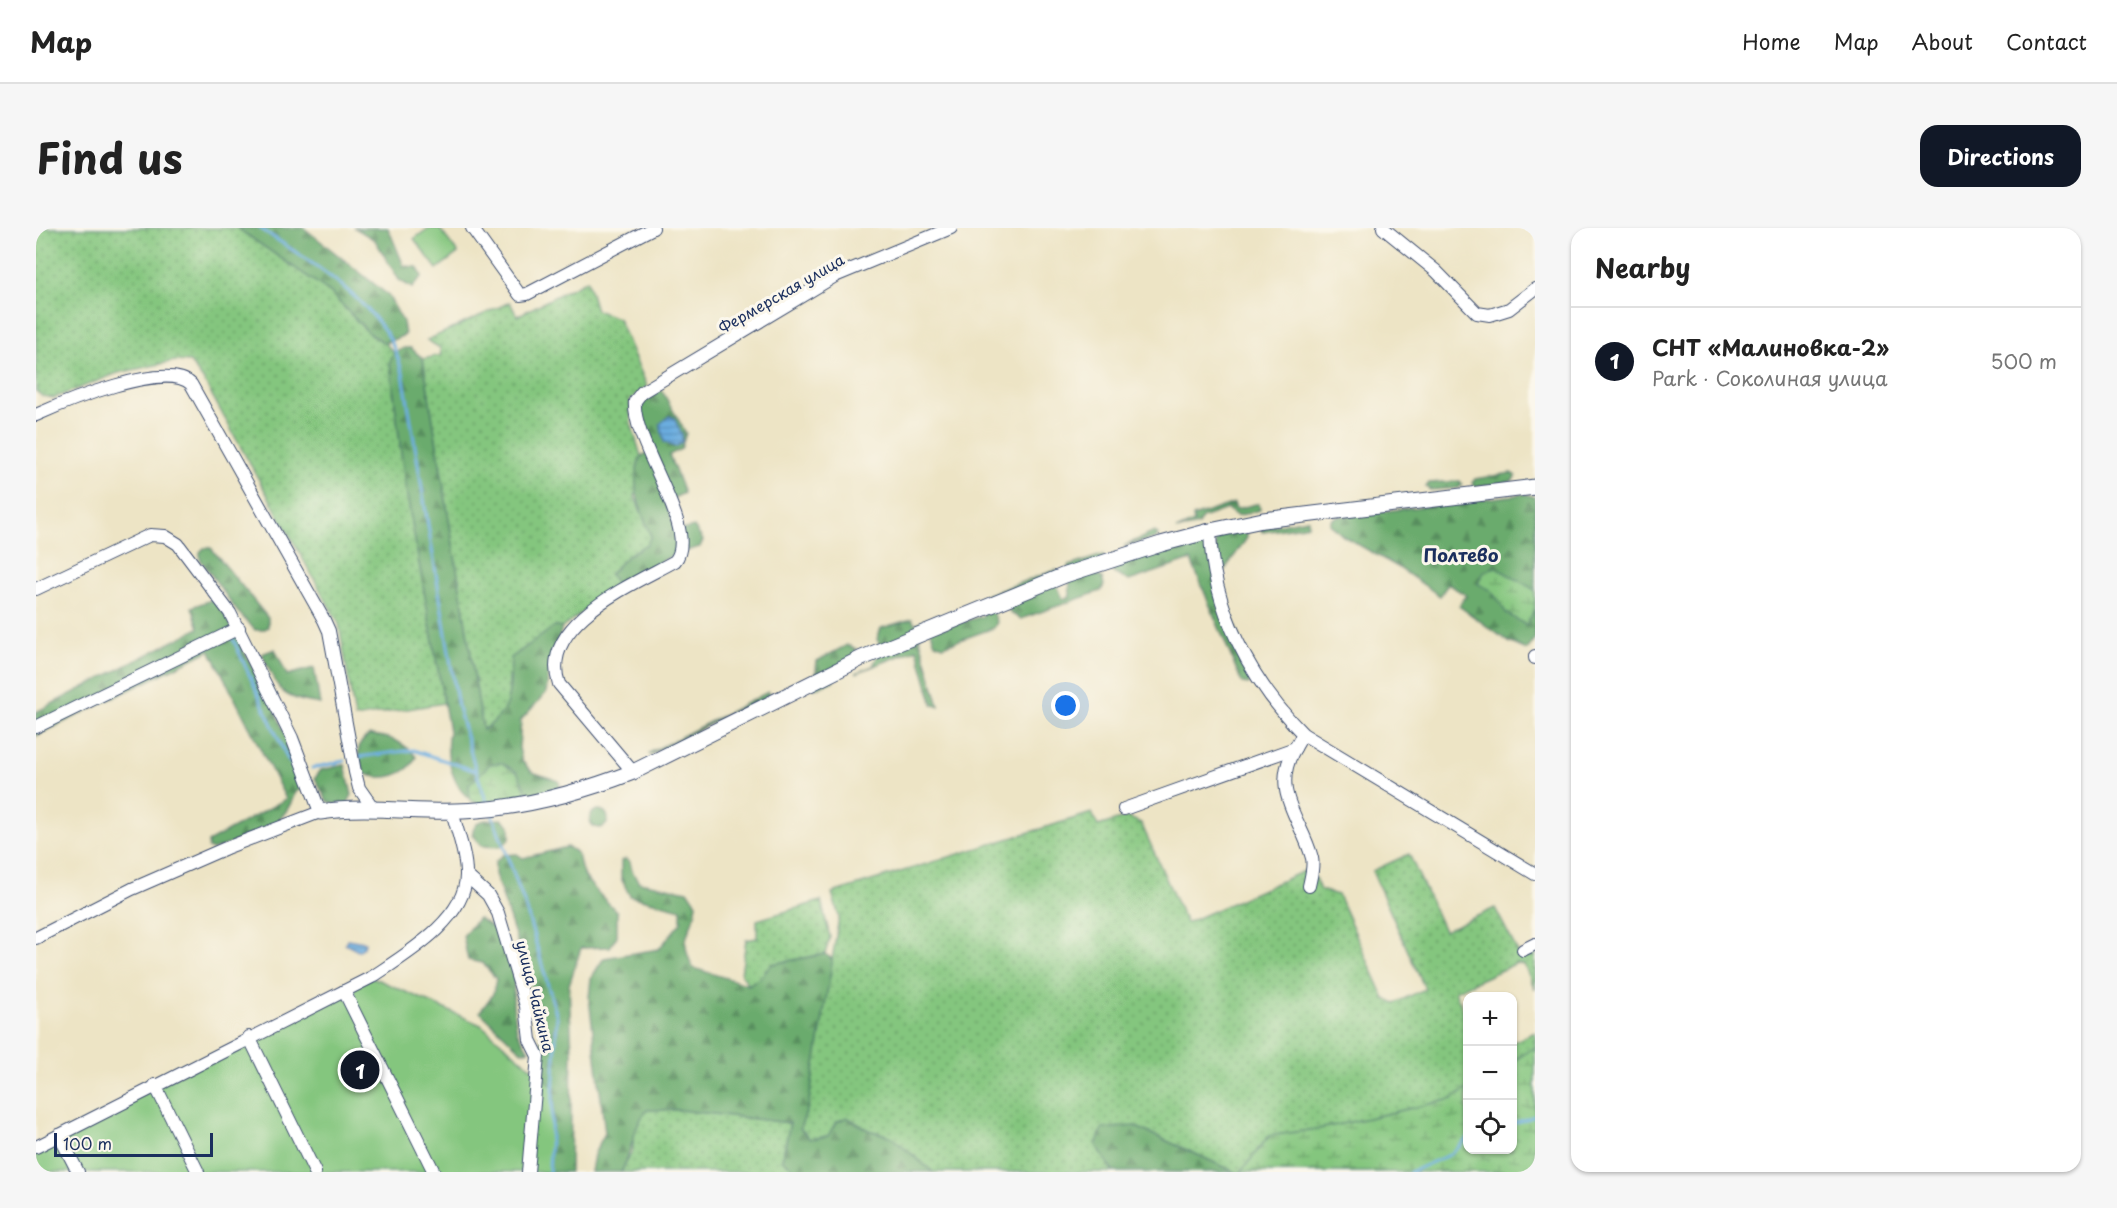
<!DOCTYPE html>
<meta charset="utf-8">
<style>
:root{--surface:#fff;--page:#f6f6f6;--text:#222;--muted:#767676;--line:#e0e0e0;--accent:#111827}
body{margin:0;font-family:"Playpen Sans",sans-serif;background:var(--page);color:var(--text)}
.controls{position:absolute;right:18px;bottom:18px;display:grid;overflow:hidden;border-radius:12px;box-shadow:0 2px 4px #0004}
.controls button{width:54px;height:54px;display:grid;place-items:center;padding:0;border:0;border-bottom:2px solid var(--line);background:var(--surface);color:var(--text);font:30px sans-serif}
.scale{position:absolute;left:18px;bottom:15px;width:159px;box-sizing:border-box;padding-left:6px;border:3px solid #1b2f5e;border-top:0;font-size:16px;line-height:21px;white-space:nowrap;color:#1b2f5e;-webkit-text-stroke:4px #fbf7ec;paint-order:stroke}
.you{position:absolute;left:1030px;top:478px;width:21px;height:21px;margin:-15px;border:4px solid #fff;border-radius:50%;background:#1a73e8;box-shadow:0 0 0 9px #1a73e833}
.badge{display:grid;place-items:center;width:39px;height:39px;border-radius:50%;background:var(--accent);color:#fff;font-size:20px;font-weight:700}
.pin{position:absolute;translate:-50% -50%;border:3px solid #fff;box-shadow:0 2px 6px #0006}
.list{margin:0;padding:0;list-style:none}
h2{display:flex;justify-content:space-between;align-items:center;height:78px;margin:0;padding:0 24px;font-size:26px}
h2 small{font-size:20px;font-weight:400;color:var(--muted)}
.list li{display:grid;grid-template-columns:39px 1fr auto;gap:18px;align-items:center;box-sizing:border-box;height:108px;padding:0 24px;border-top:2px solid var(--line)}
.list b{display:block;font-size:22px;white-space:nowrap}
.list p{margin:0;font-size:20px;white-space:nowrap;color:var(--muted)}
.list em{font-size:20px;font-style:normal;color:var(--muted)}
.icon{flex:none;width:33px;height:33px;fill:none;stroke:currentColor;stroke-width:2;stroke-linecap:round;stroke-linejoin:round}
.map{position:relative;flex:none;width:1499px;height:944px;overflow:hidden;border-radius:18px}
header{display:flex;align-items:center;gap:36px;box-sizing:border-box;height:84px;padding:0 30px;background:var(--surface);border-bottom:2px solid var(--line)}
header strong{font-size:28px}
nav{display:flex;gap:33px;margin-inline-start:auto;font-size:21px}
.intro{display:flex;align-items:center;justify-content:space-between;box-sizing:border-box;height:144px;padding:0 36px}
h1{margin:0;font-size:42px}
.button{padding:15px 27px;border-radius:18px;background:var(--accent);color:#fff;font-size:21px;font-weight:700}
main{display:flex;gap:36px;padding:0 36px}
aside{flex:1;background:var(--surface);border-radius:18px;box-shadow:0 2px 4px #0004}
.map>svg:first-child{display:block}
.grass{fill:url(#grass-dots);stroke:#507a6e;stroke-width:1.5}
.forest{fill:url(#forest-firs);stroke:#436d66;stroke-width:1.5}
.wetland{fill:url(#wetland-marsh);stroke:#507a6e;stroke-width:1.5}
.garden{fill:#84c67e;stroke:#507a6e;stroke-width:1.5}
.water{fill:url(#water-rules);stroke:#446e9f;stroke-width:1.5}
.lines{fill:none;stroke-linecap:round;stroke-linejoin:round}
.stream{stroke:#6caee0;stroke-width:3}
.minor-casing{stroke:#3a4a6d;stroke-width:14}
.tertiary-casing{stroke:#3a4a6d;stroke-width:17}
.minor{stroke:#fff;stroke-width:12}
.tertiary{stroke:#fff;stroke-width:15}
.labels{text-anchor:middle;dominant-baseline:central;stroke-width:6;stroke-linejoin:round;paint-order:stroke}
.street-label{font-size:15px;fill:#1b2f5e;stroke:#fbf7ec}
.quarter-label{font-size:18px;font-weight:bold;fill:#1b2f5e;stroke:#fbf7ec}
</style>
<header>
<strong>Map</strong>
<nav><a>Home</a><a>Map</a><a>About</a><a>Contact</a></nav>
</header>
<div class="intro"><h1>Find us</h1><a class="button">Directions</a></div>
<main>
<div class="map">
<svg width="1499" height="944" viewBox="0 0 1499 944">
<defs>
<pattern id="grass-dots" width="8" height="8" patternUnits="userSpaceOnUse" patternTransform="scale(1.5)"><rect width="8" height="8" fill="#84c67e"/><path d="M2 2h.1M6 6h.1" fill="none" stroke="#6ba16a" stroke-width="1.8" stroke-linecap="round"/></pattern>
<pattern id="forest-firs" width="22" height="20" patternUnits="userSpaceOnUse" patternTransform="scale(1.5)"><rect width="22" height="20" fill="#6bab6d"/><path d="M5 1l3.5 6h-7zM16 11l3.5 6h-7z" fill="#578c5d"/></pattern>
<pattern id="wetland-marsh" width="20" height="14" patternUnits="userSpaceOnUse" patternTransform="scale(1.5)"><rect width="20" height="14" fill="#84c67e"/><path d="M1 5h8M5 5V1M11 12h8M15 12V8" fill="none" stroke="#6ba16a"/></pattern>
<pattern id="water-rules" width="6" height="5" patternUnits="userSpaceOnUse" patternTransform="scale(1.5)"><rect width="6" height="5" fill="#6caee0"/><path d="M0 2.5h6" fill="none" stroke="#588eb9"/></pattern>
</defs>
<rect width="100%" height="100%" fill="#fbf7ec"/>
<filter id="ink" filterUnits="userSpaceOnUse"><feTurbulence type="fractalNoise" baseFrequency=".0167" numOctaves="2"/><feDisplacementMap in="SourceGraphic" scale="12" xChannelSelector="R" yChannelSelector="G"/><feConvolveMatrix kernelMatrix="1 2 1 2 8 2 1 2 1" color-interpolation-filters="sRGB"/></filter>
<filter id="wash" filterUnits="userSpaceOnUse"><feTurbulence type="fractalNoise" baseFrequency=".008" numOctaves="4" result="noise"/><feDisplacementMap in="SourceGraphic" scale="24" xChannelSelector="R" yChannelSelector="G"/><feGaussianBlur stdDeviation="1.35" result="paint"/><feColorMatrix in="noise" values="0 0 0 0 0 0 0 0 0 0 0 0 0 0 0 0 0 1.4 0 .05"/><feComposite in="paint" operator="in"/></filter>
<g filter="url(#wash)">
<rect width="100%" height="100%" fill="#ede4c5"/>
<g class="grass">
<polygon points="0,0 201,0 294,64 333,106 349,115 358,125 354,134 369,256 408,475 319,490 303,396 168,153 154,134 139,133 82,145 18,170 6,168 0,163"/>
<polygon points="551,52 560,82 582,90 611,158 594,172 595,195 605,228 599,269 615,308 612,316 592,327 574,346 581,358 526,400 519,398 473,450 473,473 465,489 447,502 387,131 405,127 404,120 391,112 474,74 481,88"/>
<polygon points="1056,585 1062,598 1091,589 1105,595 1150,695 1275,640 1284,662 1302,667 1349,771 1359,775 1389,761 1336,643 1373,626 1408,703 1459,680 1486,732 1499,726 1499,761 1488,737 1481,735 1419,763 1431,791 1431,861 1416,871 1288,900 1233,908 1205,944 1199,944 1098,898 1060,917 1077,944 897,944 854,908 832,902 811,889 800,894 792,908 774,911 764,900 772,879 803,689 796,665"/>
<polygon points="785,673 794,709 789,726 737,736 724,750 713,757 705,746 710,712 721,710 721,692"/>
<polygon points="1499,804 1499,819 1477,833 1477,814"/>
<polygon points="611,882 644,882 754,895 746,931 764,944 585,944 596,924 600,895"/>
</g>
<g class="forest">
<polygon points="201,0 268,0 352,67 367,94 369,107 349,115 334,106 294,64"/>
<polygon points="319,0 352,0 368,38 381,39 386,48 376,60 363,52 339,12"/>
<path d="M368,120H375L387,131L447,502C478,482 473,463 475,430L519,398L526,400L514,437L510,465L485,492L483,520L486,533L496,544L523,553L524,558L522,561L443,576C417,566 408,528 413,503L369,256L354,134L358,125Z"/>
<path d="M625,161L650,205L645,221L633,227L648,265L629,274L640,303L658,299L667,312L664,319L637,327L581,358L574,346L592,327L611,316L615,308C604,281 593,256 605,228L619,221L604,185L605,177Z"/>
<polygon points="1475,245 1480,248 1476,253 1440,259 1436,255 1439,251"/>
<polygon points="1424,253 1426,256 1423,260 1394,262 1390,259 1393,255"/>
<polygon points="1489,266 1499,269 1499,411 1491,422 1473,414 1423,378 1430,367 1412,356 1404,368 1360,338 1307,308 1294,296 1295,292 1300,289"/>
<polygon points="1198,275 1200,281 1220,276 1223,276 1224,282 1201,288 1191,281 1166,290 1162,297 1140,302 1158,294 1157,289"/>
<polygon points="1272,291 1272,297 1268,298 1227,304 1224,300"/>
<polygon points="1206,303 1211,305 1211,310 1183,350 1179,313 1185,307"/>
<polygon points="1118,304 1122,306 1120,310 1088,318"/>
<polygon points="1166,310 1171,313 1216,449 1213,456 1206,455 1155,332 1093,353 1077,345 1074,337"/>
<polygon points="168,320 175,320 232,390 232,399 227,402 219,402 201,383 164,331 164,324"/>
<polygon points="1067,327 1068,331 1054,344 1066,350 1068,357 1065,363 985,391 974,385 971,376 956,381 961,394 958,400 907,418 899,415 894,401 883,408 903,478 897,477 881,421 820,445 837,438 845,420 841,411 845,400 876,391 879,396 900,387 906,400 947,388 950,367 1020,342 1023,349 1021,357 1027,371 1034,368 1033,338"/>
<path d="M180,370L236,475L270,556L268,560L259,564C247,605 212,608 177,622L172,620V614L250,571L174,422L0,508V484L163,400L156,379Z"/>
<polygon points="811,417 820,421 817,430 799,439 797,453 778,461 781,433"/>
<path d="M239,421L251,447L278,440L284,476C242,469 244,464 226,426Z"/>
<polygon points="732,464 735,469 701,482 614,527 613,525"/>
<path d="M334,507C352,508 369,514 380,529C372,548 347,553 329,546C322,531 317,516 334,507Z"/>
<polygon points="309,537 316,567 311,576 298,576 291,573 279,550 285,542"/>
<circle cx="563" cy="591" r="9"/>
<path d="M466,591L474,598V611L464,619L445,618L436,607C439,589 451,592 466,591Z"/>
<path d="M531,619C549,627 540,632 547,645C554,659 570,672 581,684V708L574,719L545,720L533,757L536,825L534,944H501L506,790L459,646V634L467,627L481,626L487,630Z"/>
<path d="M590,631L594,634L596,643L603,654L652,663L661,675C658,706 640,704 657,740L713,757L724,750L736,736L789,726L795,730L796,735L772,879L764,900L774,911L792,908L800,894L811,889L832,902L854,908L897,944H764L746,932L754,895L645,882H611C595,901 598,922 585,944H555L558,926L569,905L553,770L555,750L568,730L623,721L645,694V681L594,668L585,650V633Z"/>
<polygon points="442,690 459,701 472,731 478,750 477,777 481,803 493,822 486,824 444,784 457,766 460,751 447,735 432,732 427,708"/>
<polygon points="1098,898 1199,944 1077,944 1060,917 1066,901"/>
</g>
<g class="wetland">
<polygon points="1459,339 1499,362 1499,381 1490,397 1471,386 1455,362 1442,356 1448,344"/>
<polygon points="466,535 481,544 493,568 443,576 434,572 433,557 454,536"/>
<polygon points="1499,819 1499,944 1205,944 1233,908 1288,900 1416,871 1431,861 1432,922 1476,922 1477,833"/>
</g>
<g class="garden">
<polygon points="393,0 403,0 422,25 401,41 378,11"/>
<polygon points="336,749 445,797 519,860 513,944 0,944 0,919"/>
</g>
<g class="water">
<polygon points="633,188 638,190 646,207 646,214 639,219 628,214 624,196"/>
<polygon points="311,711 329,714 328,719 322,723 309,716"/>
</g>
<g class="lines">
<g class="stream">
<path d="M224,0C268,31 321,60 351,106C359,118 362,132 367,145L422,479L440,543"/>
<polyline points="197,411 252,532 259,540"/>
<polyline points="322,529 377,522 440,543 451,575"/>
<polyline points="276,540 308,533"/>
<polyline points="456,586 489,677 521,789 513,944"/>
<polyline points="1476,896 1499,888"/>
<polyline points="1374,944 1415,926 1432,910"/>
</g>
</g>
</g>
<g filter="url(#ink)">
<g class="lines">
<g class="minor-casing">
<g id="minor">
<polyline points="436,0 484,67 491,66 617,0"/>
<polyline points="1347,0 1400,43 1441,85 1454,87 1473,81 1499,61"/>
<path d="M0,187C29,174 130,132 155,156L288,392L293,403L319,544L323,560L337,580"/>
<path d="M1174,303C1176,380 1214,452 1267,506L1499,646"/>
<polyline points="0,361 114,307 129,308 142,316 194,385 256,510 284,584 190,620 96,661 0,710"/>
<polyline points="1499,428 1499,430"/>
<polyline points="0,499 203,400"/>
<path d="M1259,520C1233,564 1266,591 1276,630C1278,639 1275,648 1273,658"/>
<path d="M597,544L523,456C502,395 598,356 639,333C665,302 595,215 599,173L606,164L799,48L915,0"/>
<polyline points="1088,581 1259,520 1267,506"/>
<polyline points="431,648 452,667 462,685 490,778 494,812 502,828 492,944"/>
<polyline points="1487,722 1499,716"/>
<polyline points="308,763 398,944"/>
<polyline points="213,809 279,944"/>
<polyline points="119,857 162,944"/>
<polyline points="23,907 42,944"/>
<path d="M0,919L336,749C369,727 431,691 430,646C430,625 421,603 416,583"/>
</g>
</g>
<g class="tertiary-casing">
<path id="tertiary" d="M284,584C337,576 389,587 441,582C493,578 548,563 597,544L826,430L1029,347L1125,316L1174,303L1227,292L1499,259"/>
</g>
<use href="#minor" class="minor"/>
<use href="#tertiary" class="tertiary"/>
</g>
</g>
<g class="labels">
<g class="street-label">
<text transform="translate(745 65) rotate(-30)">Фермерская улица</text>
<text transform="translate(500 768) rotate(76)">улица Чайкина</text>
</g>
<g class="quarter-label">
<text x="1425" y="326">Полтево</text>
</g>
</g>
</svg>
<div class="controls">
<button>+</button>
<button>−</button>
<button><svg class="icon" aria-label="locate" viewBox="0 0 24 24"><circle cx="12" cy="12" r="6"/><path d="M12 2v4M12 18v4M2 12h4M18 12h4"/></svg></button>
</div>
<div class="scale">100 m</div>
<div class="you"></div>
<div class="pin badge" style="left:324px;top:842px">1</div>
</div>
<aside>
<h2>Nearby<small></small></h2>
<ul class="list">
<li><span class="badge">1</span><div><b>СНТ «Малиновка-2»</b><p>Park · Соколиная улица</p></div><em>500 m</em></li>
</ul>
</aside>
</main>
